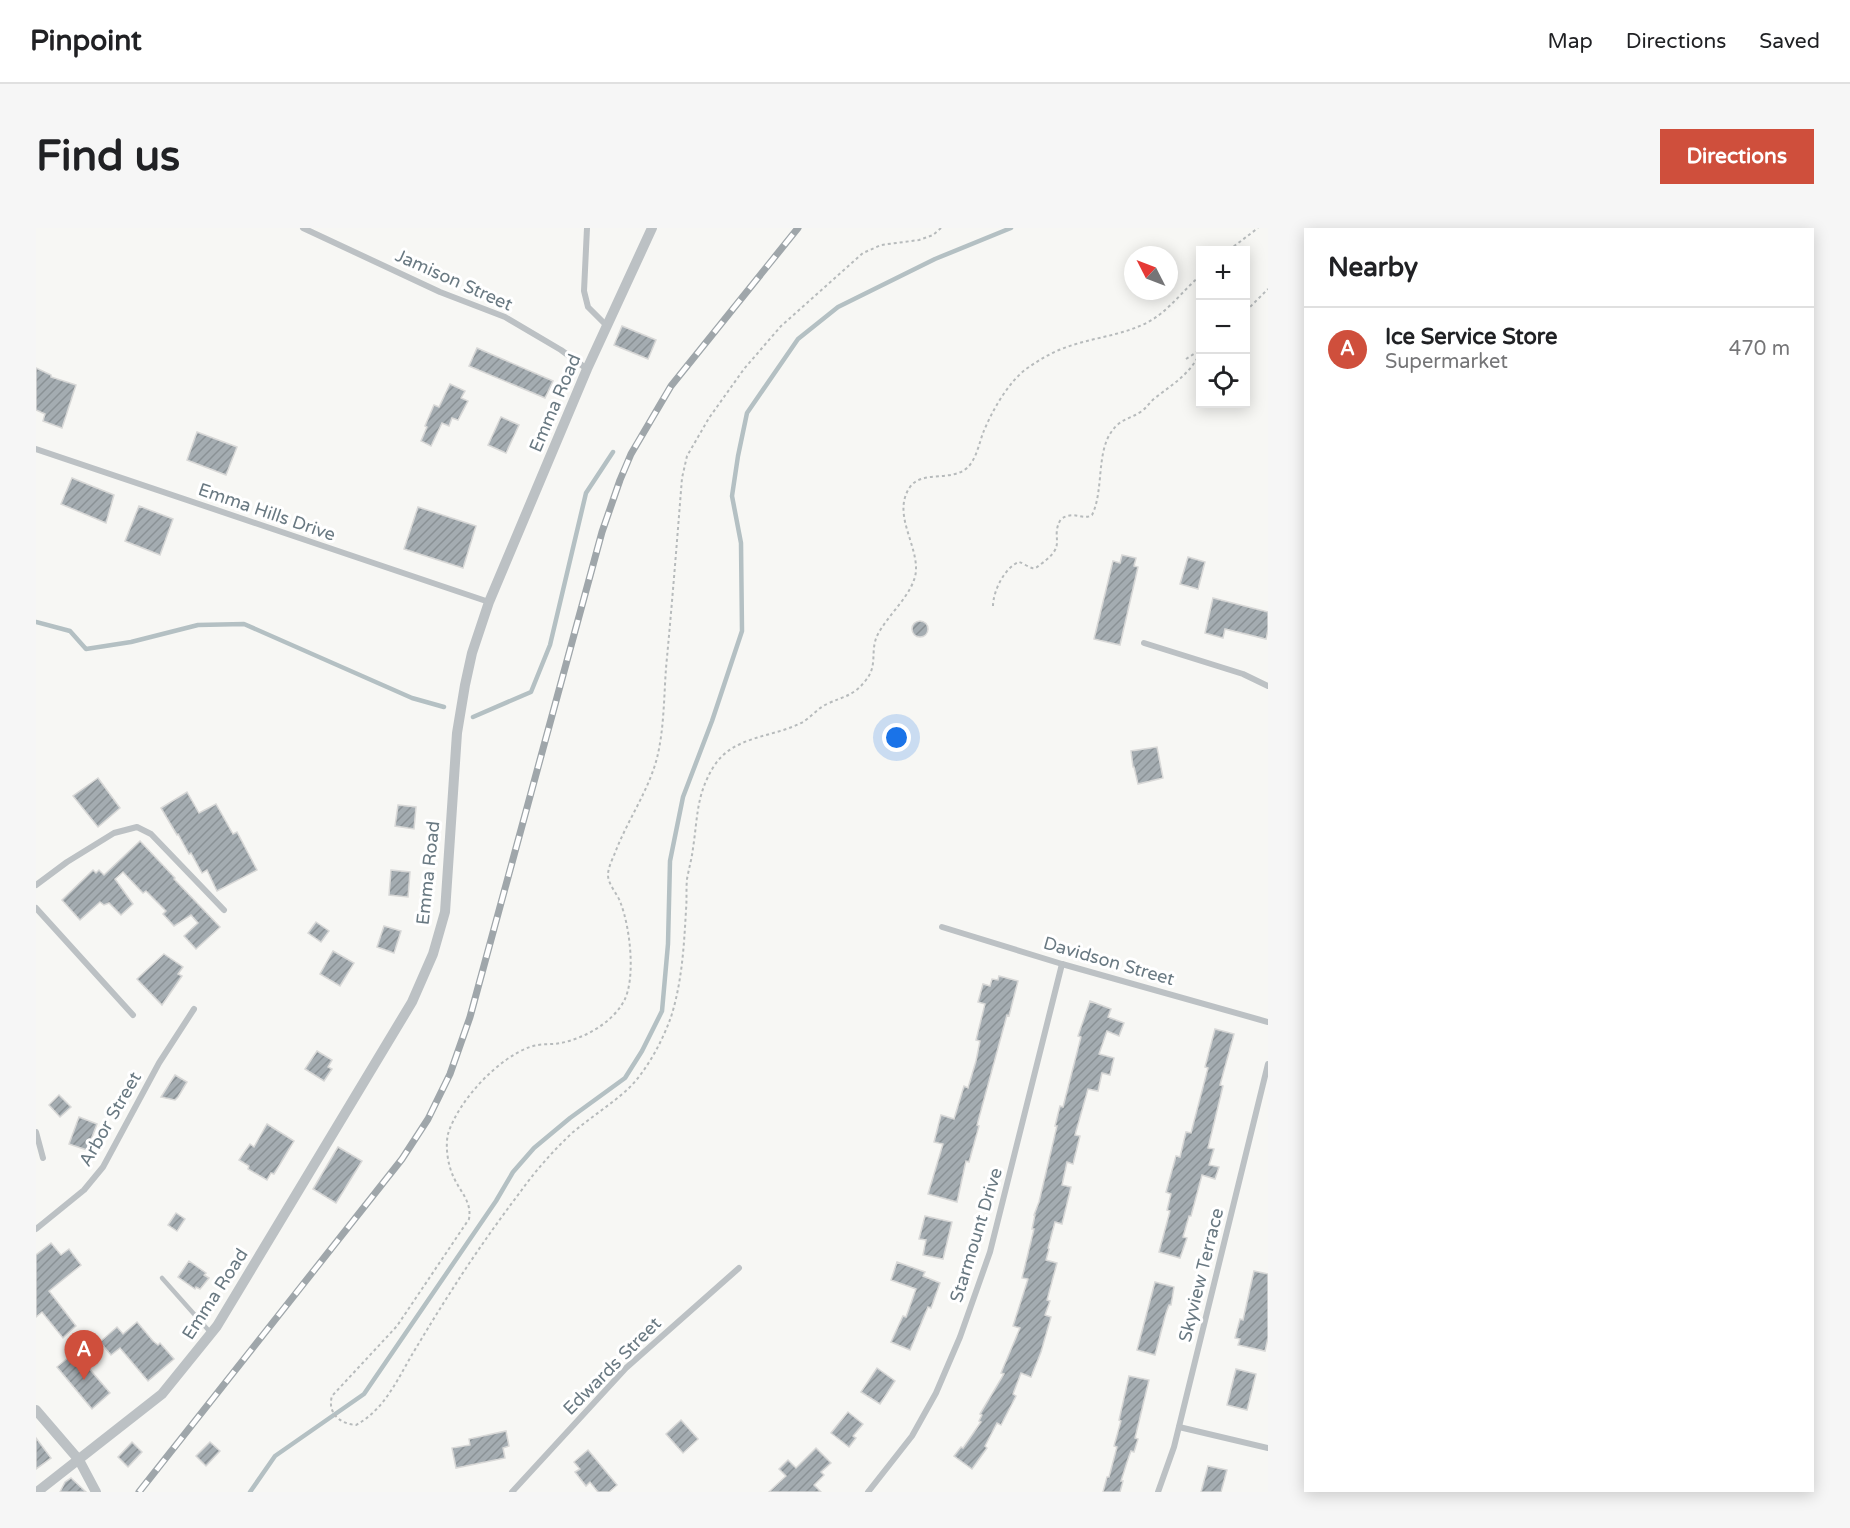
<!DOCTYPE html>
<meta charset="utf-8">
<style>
:root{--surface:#fff;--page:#f6f6f6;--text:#202124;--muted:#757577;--line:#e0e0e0;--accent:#cf4f3c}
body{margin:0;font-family:"Varela Round",sans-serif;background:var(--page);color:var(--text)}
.controls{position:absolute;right:18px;top:18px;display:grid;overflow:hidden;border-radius:0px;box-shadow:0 3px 15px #0003}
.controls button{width:54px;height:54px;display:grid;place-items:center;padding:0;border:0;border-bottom:2px solid var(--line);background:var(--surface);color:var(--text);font:30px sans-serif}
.compass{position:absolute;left:1088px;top:18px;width:54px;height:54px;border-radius:50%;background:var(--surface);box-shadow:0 3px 15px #0003;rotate:312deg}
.you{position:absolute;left:861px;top:510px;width:21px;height:21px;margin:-15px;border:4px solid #fff;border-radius:50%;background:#1a73e8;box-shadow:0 0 0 9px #1a73e833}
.badge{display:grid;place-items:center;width:39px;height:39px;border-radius:50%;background:var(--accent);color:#fff;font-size:20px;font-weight:700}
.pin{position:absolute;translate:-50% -50px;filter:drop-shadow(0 2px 3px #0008)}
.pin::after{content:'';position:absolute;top:32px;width:21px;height:18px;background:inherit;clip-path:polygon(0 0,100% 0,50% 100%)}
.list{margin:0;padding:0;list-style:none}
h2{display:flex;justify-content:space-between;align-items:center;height:78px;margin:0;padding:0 24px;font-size:26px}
h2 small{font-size:20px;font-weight:400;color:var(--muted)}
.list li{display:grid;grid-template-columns:39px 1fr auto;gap:18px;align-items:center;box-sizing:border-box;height:84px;padding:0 24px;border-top:2px solid var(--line)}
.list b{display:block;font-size:22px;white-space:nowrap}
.list p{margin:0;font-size:20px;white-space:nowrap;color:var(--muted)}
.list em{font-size:20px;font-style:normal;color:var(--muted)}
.icon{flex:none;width:33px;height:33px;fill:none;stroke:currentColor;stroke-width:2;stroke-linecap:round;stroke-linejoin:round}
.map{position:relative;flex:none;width:1232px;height:1264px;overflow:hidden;border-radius:0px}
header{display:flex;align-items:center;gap:36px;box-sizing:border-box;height:84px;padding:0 30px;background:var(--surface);border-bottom:2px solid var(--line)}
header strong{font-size:28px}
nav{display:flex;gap:33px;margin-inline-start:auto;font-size:21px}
.intro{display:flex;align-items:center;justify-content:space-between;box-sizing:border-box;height:144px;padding:0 36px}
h1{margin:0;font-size:42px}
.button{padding:15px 27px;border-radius:0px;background:var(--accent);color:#fff;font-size:21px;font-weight:700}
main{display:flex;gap:36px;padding:0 36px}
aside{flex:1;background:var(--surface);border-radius:0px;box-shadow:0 3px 15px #0003}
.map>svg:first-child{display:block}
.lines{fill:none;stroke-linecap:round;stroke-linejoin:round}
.stream{stroke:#b4c0c3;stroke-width:4.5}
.building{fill:url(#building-hatch);stroke:#d8d8d7;stroke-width:1.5}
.path{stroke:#b7bbbc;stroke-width:2;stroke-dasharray:3 3;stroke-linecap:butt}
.service{stroke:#bcc1c4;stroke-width:4.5}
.minor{stroke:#bcc1c4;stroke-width:6}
.tertiary{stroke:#bcc1c4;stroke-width:10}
.rail-casing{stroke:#9fa6aa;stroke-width:7}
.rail{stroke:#fff;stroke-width:4.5;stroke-dasharray:14;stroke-linecap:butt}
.labels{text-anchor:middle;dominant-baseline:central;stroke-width:6;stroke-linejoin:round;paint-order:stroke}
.street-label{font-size:18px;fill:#697982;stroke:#fff}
</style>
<header>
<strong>Pinpoint</strong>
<nav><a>Map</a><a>Directions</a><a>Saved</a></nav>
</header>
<div class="intro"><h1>Find us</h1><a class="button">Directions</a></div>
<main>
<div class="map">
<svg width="1232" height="1264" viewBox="0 0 1232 1264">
<defs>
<pattern id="building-hatch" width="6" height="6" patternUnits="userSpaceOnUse" patternTransform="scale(1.5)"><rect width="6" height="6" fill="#a4acb1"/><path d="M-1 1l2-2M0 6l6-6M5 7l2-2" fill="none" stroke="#8a9195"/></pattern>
</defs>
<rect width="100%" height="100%" fill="#f7f7f4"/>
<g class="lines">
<g class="stream">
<polyline points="0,394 34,403 50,421 95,414 162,397 208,396 376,470 408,479"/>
<polyline points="437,489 495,464 514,417 550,265 577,224"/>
<polyline points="214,1264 239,1228 328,1166 460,973 477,944 498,920 534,890 589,850 606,823 626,783 632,716 634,633 647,569 676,493 706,403 705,315 696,268 702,228 711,185 762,111 802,79 899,31 975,0"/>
</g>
</g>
<g class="building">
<polygon points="586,98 620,112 612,131 578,117"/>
<polygon points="441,120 517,153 509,170 433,138"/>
<polygon points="0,140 15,147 15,149 40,157 26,200 7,193 9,186 0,182"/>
<polygon points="414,156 429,163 425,170 432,173 422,192 416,190 413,198 406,195 395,218 385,213 391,199 389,198 398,177 403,179"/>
<polygon points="465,189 483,197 470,225 452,217"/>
<polygon points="161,204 201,219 190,247 151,232"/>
<polygon points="36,250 78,267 70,295 25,276"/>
<polygon points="103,278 137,291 124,327 89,313"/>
<polygon points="382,279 440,298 427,340 368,321"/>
<polygon points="1086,327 1100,330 1098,338 1102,339 1084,417 1058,411 1077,333 1084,335"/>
<polygon points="1152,329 1169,334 1162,361 1144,356"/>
<polygon points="1177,370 1232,384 1232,402 1230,411 1189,401 1187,410 1169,405"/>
<circle cx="884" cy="401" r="8"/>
<polygon points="1121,519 1127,550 1102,556 1098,539 1097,539 1095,523"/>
<polygon points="62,550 84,580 62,599 37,568"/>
<polygon points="151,564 163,585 180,576 197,606 201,604 221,642 181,663 171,642 166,645 155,625 153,626 142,606 141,607 125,580"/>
<polygon points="362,577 380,579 378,601 359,598"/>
<polygon points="104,613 139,650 138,651 184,699 160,721 148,708 162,695 155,687 138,698 127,686 130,683 110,663 107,665 87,644 79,651 97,676 85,687 73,675 68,677 64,674 44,692 26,672 57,642 60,645 63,642 68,647"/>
<polygon points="355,642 374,644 372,669 353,667"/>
<polygon points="280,694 293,703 285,714 272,705"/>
<polygon points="348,698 365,703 358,725 341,719"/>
<polygon points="297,723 318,735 304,758 284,746"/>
<polygon points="128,726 147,739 142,746 146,748 126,777 101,751"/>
<polygon points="963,748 982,753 973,788 971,787 941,897 943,898 933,934 930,933 921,974 892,966 907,916 898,914 905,887 918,891 928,858 932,860 940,833 944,813 940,812 949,776 942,774 947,756 954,758 956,751 962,752"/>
<polygon points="1054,773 1075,781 1072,789 1088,795 1083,808 1071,803 1063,826 1078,830 1074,847 1066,845 1062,863 1052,861 1039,907 1044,908 1037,936 1031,934 1026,957 1035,959 1026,996 1019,994 1012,1020 1013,1021 1010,1032 1021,1035 1011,1072 1014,1073 1009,1087 1015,1089 1005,1124 995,1149 985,1145 977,1166 980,1168 965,1197 961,1195 949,1218 951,1220 936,1241 918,1228 925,1219 927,1220 945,1194 943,1193 946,1187 944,1186 968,1146 965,1145 984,1100 977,1098 992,1051 986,1050 998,1001 996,1001 999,987 998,987 1003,974 1021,898 1019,898 1024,878 1027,879 1045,809 1042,808"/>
<polygon points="1179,801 1198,806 1184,857 1187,858 1172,920 1178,921 1173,937 1183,939 1179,951 1166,947 1155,988 1153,988 1147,1009 1151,1010 1144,1030 1123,1024 1134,983 1131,982 1135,966 1130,964 1140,928 1144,929 1150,904 1155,905 1172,840 1169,839"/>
<polygon points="281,823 296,832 292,839 296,841 288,853 269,841"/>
<polygon points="139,847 151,854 142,869 139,872 125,869"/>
<polygon points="23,867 35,879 24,889 13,877"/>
<polygon points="43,889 61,896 51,922 33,916"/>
<polygon points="231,896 258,913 238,946 235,945 231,952 212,941 213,938 203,932 214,916 218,919"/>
<polygon points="302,919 326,933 300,975 277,961"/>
<polygon points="140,985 149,991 141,1003 132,997"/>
<polygon points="889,988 916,994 907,1031 887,1027 890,1012 883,1011"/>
<polygon points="15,1015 25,1027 33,1021 45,1037 13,1063 40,1098 27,1110 6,1084 0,1089 0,1027"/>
<polygon points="153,1033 170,1045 168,1047 173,1050 164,1061 160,1059 159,1061 142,1049"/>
<polygon points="861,1034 889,1044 887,1048 904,1055 895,1080 892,1079 874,1122 855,1114 867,1088 870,1089 880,1061 855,1052"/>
<polygon points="1218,1043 1232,1046 1232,1110 1229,1123 1202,1117 1204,1111 1199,1110 1204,1091 1207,1092"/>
<polygon points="1119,1054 1138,1059 1135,1077 1133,1077 1130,1085 1119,1127 1101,1122"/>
<polygon points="101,1094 117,1113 122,1117 124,1115 138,1131 112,1153 84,1120 75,1127 64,1114 81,1099 87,1106"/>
<polygon points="39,1124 74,1165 56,1181 21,1139"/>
<polygon points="841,1140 859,1153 844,1176 825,1164"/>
<polygon points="1200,1141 1220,1146 1211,1182 1191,1177"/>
<polygon points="1093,1148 1113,1152 1099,1210 1102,1211 1098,1224 1095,1223 1092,1231 1085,1253 1087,1253 1084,1264 1067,1264 1071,1249 1073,1249 1081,1219 1078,1218 1085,1193 1083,1192"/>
<polygon points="812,1184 827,1196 817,1208 820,1210 813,1219 795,1205"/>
<polygon points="645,1192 662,1211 647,1225 630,1206"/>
<polygon points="470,1203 473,1218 467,1220 469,1230 420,1240 416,1220 434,1217 433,1211"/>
<polygon points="0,1210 15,1230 0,1241"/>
<polygon points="96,1214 106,1224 92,1239 82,1229"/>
<polygon points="174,1214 184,1223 170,1238 160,1228"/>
<polygon points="780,1220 795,1235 785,1244 788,1247 778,1257 785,1264 733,1264 750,1248 743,1241 752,1232 760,1240"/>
<polygon points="552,1222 581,1257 573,1264 562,1264 554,1254 550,1258 539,1244 544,1241 538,1234"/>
<polygon points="1172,1238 1191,1242 1185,1264 1165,1264"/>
<polygon points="35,1250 50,1264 24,1264 29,1254"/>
</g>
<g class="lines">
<g class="path">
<path d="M905,0L897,7L883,12L845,17L827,25L745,98L708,141L673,190L651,228L646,250C641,313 636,377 630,440C628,468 628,502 621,530C612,564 591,593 579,625C576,632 572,640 572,647C572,657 582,666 585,676C594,700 600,750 588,773C576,795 549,810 525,815C515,817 505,815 494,819C462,830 422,873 412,906C409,919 412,938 418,950C425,965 436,974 433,991L361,1098L296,1168C291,1185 304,1196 320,1197C349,1181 361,1152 377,1125C389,1105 401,1085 414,1065C436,1030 460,996 485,963C500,942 517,923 536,905C554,890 574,877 591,862C610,844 626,814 635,789C646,754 648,718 650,682C651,671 650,661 651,651C653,640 656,630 657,620C662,588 660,567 678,538C698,507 737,510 767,494C775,489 782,480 791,476C808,468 818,468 830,452C842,437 834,424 841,408C851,387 879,365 880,342C881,315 856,285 874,259C886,242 915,254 931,240C940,232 943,216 947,205C956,183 971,156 990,141C1003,132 1016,124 1031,119C1055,110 1082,108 1106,97C1130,87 1145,64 1164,48"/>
<polyline points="1193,22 1222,0"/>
<polyline points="1210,83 1232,61"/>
<polyline points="1150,131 1164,122"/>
<path d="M957,378C957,363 969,339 983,334C987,335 992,339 996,340C1000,341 1002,338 1005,336C1033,316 1013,311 1025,291C1039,282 1046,293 1056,287C1068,263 1060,224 1076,203C1085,190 1095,191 1106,183C1111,179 1114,174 1119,170C1137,156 1154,146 1164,125"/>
</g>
<polyline class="service" points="126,1050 174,1104"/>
<g class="minor">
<polyline points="267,0 404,64 469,89 525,122 551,141"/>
<polyline points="551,0 548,63 552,79 570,97"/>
<polyline points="0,221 453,374"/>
<polyline points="1108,415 1207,446 1232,458"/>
<polyline points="0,657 31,634 78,605 101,599 115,606 188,682"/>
<polyline points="0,680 97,787"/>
<polyline points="906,699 1026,736 1232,794"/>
<polyline points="0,904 7,930"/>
<polyline points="0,1001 48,962 67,939 123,835 158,781"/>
<polyline points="1143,1199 1232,1220"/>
<polyline points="476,1264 590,1140 703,1040"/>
<polyline points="832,1264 876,1208 900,1165 924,1109 954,1024 1026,736"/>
<polyline points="1122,1264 1138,1219 1232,836"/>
</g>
<g class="tertiary">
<polyline points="0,1182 43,1232 60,1264"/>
<polyline points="1,1264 126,1166 181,1098 376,774 397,726 409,684 421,505 429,457 436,425 453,374 551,141 616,0"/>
</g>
<g class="rail-casing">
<polyline id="rail" points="103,1264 366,931 392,891 414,846 434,789 566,304 584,252 595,226 635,158 762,0"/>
</g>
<use href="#rail" class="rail"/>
</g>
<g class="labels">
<g class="street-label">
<text transform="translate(418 52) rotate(24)">Jamison Street</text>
<text transform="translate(519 175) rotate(-67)">Emma Road</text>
<text transform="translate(231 284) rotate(19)">Emma Hills Drive</text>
<text transform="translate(392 645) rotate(-84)">Emma Road</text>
<text transform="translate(1073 733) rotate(16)">Davidson Street</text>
<text transform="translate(74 891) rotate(-60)">Arbor Street</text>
<text transform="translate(940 1007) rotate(-73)">Starmount Drive</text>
<text transform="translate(1165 1047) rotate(-76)">Skyview Terrace</text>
<text transform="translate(179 1066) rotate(-57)">Emma Road</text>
<text transform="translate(576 1138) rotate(-45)">Edwards Street</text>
</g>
</g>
</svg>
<div class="controls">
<button>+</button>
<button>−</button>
<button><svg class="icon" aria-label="locate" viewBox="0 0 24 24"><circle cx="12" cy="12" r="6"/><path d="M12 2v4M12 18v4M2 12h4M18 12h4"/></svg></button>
</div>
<svg class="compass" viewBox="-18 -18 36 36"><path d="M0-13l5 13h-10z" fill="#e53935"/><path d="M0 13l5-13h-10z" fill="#757577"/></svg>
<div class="you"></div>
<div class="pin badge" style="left:48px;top:1152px">A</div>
</div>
<aside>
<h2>Nearby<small></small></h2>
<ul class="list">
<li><span class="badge">A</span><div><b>Ice Service Store</b><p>Supermarket</p></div><em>470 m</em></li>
</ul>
</aside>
</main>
